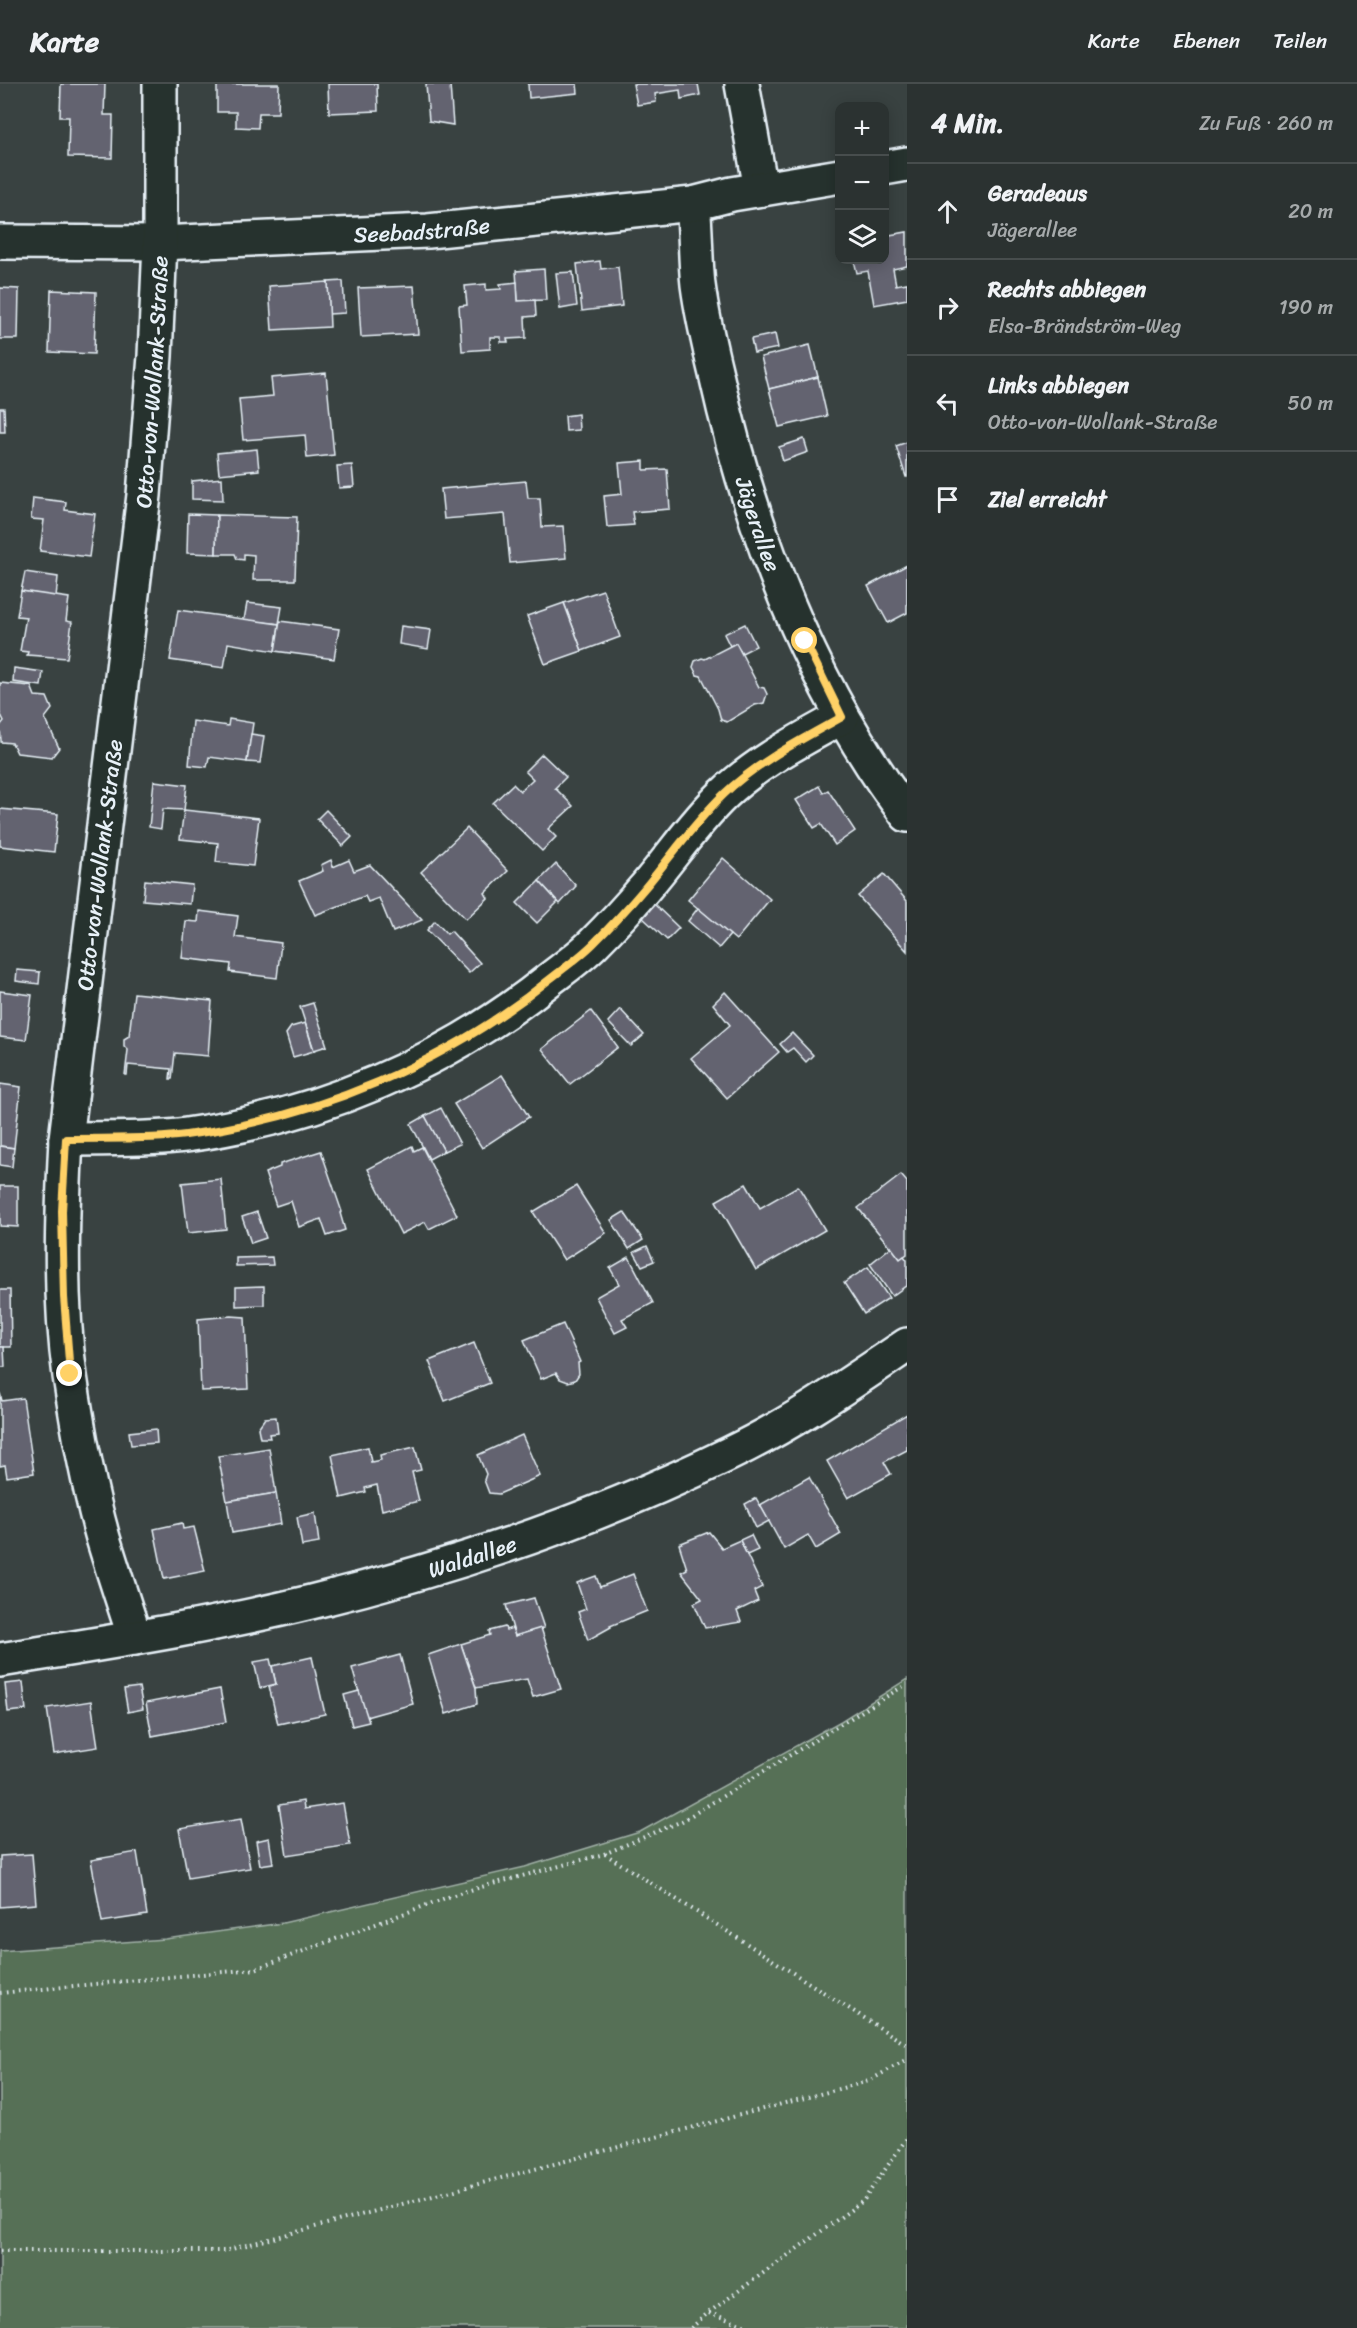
<!DOCTYPE html>
<html lang="de">
<meta charset="utf-8">
<style>
:root{--surface:#2b3231;--page:#373e3d;--text:#f1f3f6;--muted:#a6aaab;--line:#474d4d}
body{margin:0;font-family:Sriracha,sans-serif;background:var(--page);color:var(--text)}
.controls{position:absolute;right:18px;top:18px;display:grid;overflow:hidden;border-radius:12px;box-shadow:0 3px 15px #0003}
.controls button{width:54px;height:54px;display:grid;place-items:center;padding:0;border:0;border-bottom:2px solid var(--line);background:var(--surface);color:var(--text);font:30px sans-serif}
.stop{position:absolute;width:18px;height:18px;margin:-14px;border:4px solid #ffd166;border-radius:50%;background:#fff}
.stop.end{background:#ffd166;border-color:#fff;box-shadow:0 2px 6px #0008}
.list{margin:0;padding:0;list-style:none}
h2{display:flex;justify-content:space-between;align-items:center;height:78px;margin:0;padding:0 24px;font-size:26px}
h2 small{font-size:20px;font-weight:400;color:var(--muted)}
.list li{display:grid;grid-template-columns:39px 1fr auto;gap:18px;align-items:center;box-sizing:border-box;height:96px;padding:0 24px;border-top:2px solid var(--line)}
.list b{display:block;font-size:22px;white-space:nowrap}
.list p{margin:0;font-size:20px;white-space:nowrap;color:var(--muted)}
.list em{font-size:20px;font-style:normal;color:var(--muted)}
.icon{flex:none;width:33px;height:33px;fill:none;stroke:currentColor;stroke-width:2;stroke-linecap:round;stroke-linejoin:round}
.map{position:relative;flex:none;width:907px;height:2244px;overflow:hidden}
header{display:flex;align-items:center;gap:36px;box-sizing:border-box;height:84px;padding:0 30px;background:var(--surface);border-bottom:2px solid var(--line)}
header strong{font-size:28px}
nav{display:flex;gap:33px;margin-inline-start:auto;font-size:21px}
main{display:flex}
aside{flex:1;background:var(--surface)}
.map>svg:first-child{display:block}
.green{fill:#577056;stroke:#a0b0a7;stroke-width:1.5}
.building{fill:#646470;stroke:#e8f1f8;stroke-width:1.5}
.lines{fill:none;stroke-linecap:round;stroke-linejoin:round}
.street-casing{stroke:#e8f1f8;stroke-width:38}
.path{stroke:#e8f1f8;stroke-width:4;stroke-dasharray:1.5 4.5;stroke-linecap:butt}
.street{stroke:#26332d;stroke-width:33}
.route{stroke:#ffd166;stroke-width:8}
.labels{text-anchor:middle;dominant-baseline:central;stroke-width:4.5;stroke-linejoin:round;paint-order:stroke}
.street-label{font-size:22px;fill:#e8f1f8;stroke:#26332d}
</style>
<header>
<strong>Karte</strong>
<nav><a>Karte</a><a>Ebenen</a><a>Teilen</a></nav>
</header>
<main>
<div class="map">
<svg width="907" height="2244" viewBox="0 0 907 2244">
<rect width="100%" height="100%" fill="#394241"/>
<filter id="ink" filterUnits="userSpaceOnUse"><feTurbulence type="fractalNoise" baseFrequency=".0167" numOctaves="2"/><feDisplacementMap in="SourceGraphic" scale="12" xChannelSelector="R" yChannelSelector="G"/><feConvolveMatrix kernelMatrix="1 2 1 2 8 2 1 2 1" color-interpolation-filters="sRGB"/></filter>
<g filter="url(#ink)">
<polygon class="green" points="907,1595 907,2244 0,2244 0,1867 165,1855 283,1839 525,1783 640,1748 841,1637"/>
<g class="building">
<polygon points="61,0 105,0 104,31 113,31 112,74 68,73 69,33 60,33"/>
<polygon points="217,0 279,0 278,29 259,29 258,44 236,43 236,28 217,28"/>
<polygon points="328,0 377,0 378,27 329,29"/>
<polygon points="426,0 458,0 450,1 453,41 429,37"/>
<polygon points="528,0 577,0 578,9 529,14"/>
<polygon points="633,0 698,0 700,11 681,15 680,6 655,10 656,18 637,21"/>
<polygon points="907,148 907,182 893,185 896,201 907,199 907,215 874,221 868,187 857,189 854,176 884,176 884,152"/>
<polygon points="600,177 601,185 618,183 622,222 582,227 577,180"/>
<polygon points="544,185 546,216 518,217 516,187"/>
<polygon points="573,188 577,222 560,225 556,189"/>
<polygon points="343,197 345,229 329,230 328,198"/>
<polygon points="328,198 330,243 272,246 269,202"/>
<polygon points="517,198 518,217 535,216 536,232 525,233 526,254 507,255 508,258 501,258 501,253 490,253 490,265 462,267 459,222 467,221 465,202 486,200 486,206 501,205 500,200"/>
<polygon points="414,202 418,250 361,253 358,204"/>
<polygon points="0,204 19,205 18,255 0,255"/>
<polygon points="51,206 96,208 94,270 49,268"/>
<polygon points="775,250 778,264 754,269 751,255"/>
<polygon points="810,261 818,293 769,305 761,273"/>
<polygon points="326,289 334,371 307,374 305,351 243,356 239,315 273,312 271,294"/>
<polygon points="818,293 827,332 779,343 769,305"/>
<polygon points="0,324 4,324 5,348 0,348"/>
<polygon points="578,330 579,346 566,347 565,332"/>
<polygon points="804,355 808,368 783,377 779,363"/>
<polygon points="907,358 907,393 906,393 896,362"/>
<polygon points="257,365 259,386 219,390 217,369"/>
<polygon points="644,377 644,386 667,385 670,425 632,428 634,441 607,443 604,412 622,410 619,379"/>
<polygon points="352,381 354,403 339,404 337,382"/>
<polygon points="222,394 223,416 192,415 192,397"/>
<polygon points="526,397 528,414 540,414 542,443 563,442 566,474 510,479 505,430 444,435 441,405"/>
<polygon points="33,414 66,418 65,426 95,430 89,473 40,467 44,436 31,435"/>
<polygon points="188,430 217,431 216,470 187,469"/>
<polygon points="217,431 297,433 295,496 253,496 254,471 244,470 244,476 237,475 235,470 216,470"/>
<polygon points="907,481 907,529 888,539 868,502"/>
<polygon points="25,488 58,493 56,513 21,507"/>
<polygon points="603,506 620,553 582,567 564,519"/>
<polygon points="21,507 69,514 66,537 72,538 67,574 27,571 28,568 20,567 26,533 17,532"/>
<polygon points="247,519 282,523 279,540 244,536"/>
<polygon points="564,519 582,567 545,580 527,532"/>
<polygon points="178,526 279,540 275,567 228,559 224,584 170,576"/>
<polygon points="280,537 339,545 334,575 275,567"/>
<polygon points="745,540 756,562 742,569 736,559 730,562 724,550"/>
<polygon points="401,542 431,546 428,565 399,560"/>
<polygon points="736,559 759,603 764,604 767,610 764,619 755,621 727,638 721,636 718,625 701,592 697,591 693,583 695,577 702,574 705,575"/>
<polygon points="14,584 43,588 41,602 13,598"/>
<polygon points="0,599 31,602 35,612 47,613 52,625 45,634 59,664 52,673 17,669 12,659 1,658 0,642 4,637 0,629"/>
<polygon points="229,635 253,639 247,678 209,673 207,683 189,681 193,637 228,642"/>
<polygon points="251,650 264,652 260,679 247,678"/>
<polygon points="542,670 566,693 555,704 573,722 548,745 556,753 542,767 493,719 513,700 520,707 533,695 525,687"/>
<polygon points="154,697 187,701 184,726 163,725 161,745 149,743"/>
<polygon points="819,702 823,709 828,706 855,747 835,761 821,740 814,744 796,716"/>
<polygon points="0,725 58,730 54,768 0,762"/>
<polygon points="184,726 259,734 253,782 216,778 218,759 180,755"/>
<polygon points="326,726 352,753 343,762 317,735"/>
<polygon points="467,744 508,787 485,809 488,814 466,835 421,788"/>
<polygon points="723,774 770,815 736,856 688,816"/>
<polygon points="331,776 333,783 349,776 354,787 370,781 422,836 393,848 379,814 368,818 365,812 315,831 299,797 323,787 321,781"/>
<polygon points="556,780 576,802 560,820 539,797"/>
<polygon points="884,790 907,817 907,867 858,812"/>
<polygon points="145,796 192,801 190,820 143,816"/>
<polygon points="539,797 558,818 537,839 517,819"/>
<polygon points="654,820 679,844 667,856 643,834"/>
<polygon points="698,824 730,851 719,864 688,837"/>
<polygon points="199,827 238,832 235,853 281,859 277,894 230,888 231,880 182,874 186,837 198,838"/>
<polygon points="435,837 447,850 451,847 480,879 469,889 427,846"/>
<polygon points="17,886 40,888 39,900 16,897"/>
<polygon points="0,907 32,911 26,956 0,953"/>
<polygon points="725,908 779,968 727,1014 691,974 730,941 713,920"/>
<polygon points="134,909 212,917 208,972 175,969 172,995 170,995 171,985 128,981 127,991 125,991 128,966 124,962 124,955 129,952"/>
<polygon points="313,919 327,962 314,966 300,923"/>
<polygon points="620,925 644,951 631,962 608,938"/>
<polygon points="591,927 618,963 570,1000 542,965"/>
<polygon points="305,939 314,967 293,973 286,950 291,943"/>
<polygon points="792,949 813,971 806,978 793,964 787,968 780,960"/>
<polygon points="502,991 529,1033 482,1064 454,1020"/>
<polygon points="0,1000 21,1003 14,1064 0,1062"/>
<polygon points="441,1024 460,1060 444,1067 425,1032"/>
<polygon points="425,1032 444,1067 429,1075 411,1040"/>
<polygon points="0,1062 14,1064 12,1083 0,1081"/>
<polygon points="412,1062 414,1067 422,1063 457,1131 429,1145 425,1138 401,1150 368,1085"/>
<polygon points="321,1067 342,1128 340,1129 345,1146 327,1152 321,1135 299,1143 291,1117 276,1122 265,1089 280,1083 280,1080"/>
<polygon points="901,1091 907,1098 907,1170 900,1175 858,1124"/>
<polygon points="221,1095 226,1145 188,1149 182,1099"/>
<polygon points="746,1100 760,1124 798,1102 825,1146 756,1186 716,1117"/>
<polygon points="0,1102 18,1102 18,1143 0,1142"/>
<polygon points="576,1102 606,1149 564,1176 533,1128"/>
<polygon points="257,1128 266,1154 251,1159 242,1133"/>
<polygon points="624,1128 643,1156 629,1165 611,1136"/>
<polygon points="647,1162 654,1177 642,1182 634,1168"/>
<polygon points="891,1163 900,1175 904,1172 907,1176 907,1201 892,1212 870,1180"/>
<polygon points="272,1173 273,1181 236,1182 236,1174"/>
<polygon points="629,1173 653,1219 622,1235 627,1243 615,1249 596,1213 619,1200 610,1184"/>
<polygon points="868,1183 889,1214 864,1230 844,1199"/>
<polygon points="264,1202 264,1221 236,1222 236,1203"/>
<polygon points="0,1206 10,1206 11,1263 0,1263"/>
<polygon points="231,1232 245,1233 248,1305 201,1307 198,1235"/>
<polygon points="563,1240 580,1278 578,1279 579,1290 575,1296 568,1298 560,1295 556,1289 541,1295 524,1256"/>
<polygon points="474,1259 490,1299 445,1317 429,1277"/>
<polygon points="0,1263 4,1263 5,1283 0,1283"/>
<polygon points="0,1309 2,1317 23,1314 34,1389 7,1393 5,1381 0,1382"/>
<polygon points="907,1330 907,1366 884,1378 891,1390 848,1414 827,1377"/>
<polygon points="276,1333 278,1349 269,1350 270,1354 260,1354 258,1344 265,1334"/>
<polygon points="156,1345 157,1359 131,1361 129,1348"/>
<polygon points="522,1351 540,1392 499,1410 489,1409 484,1396 486,1390 478,1371"/>
<polygon points="368,1363 371,1378 381,1376 380,1371 415,1363 421,1386 412,1388 419,1417 382,1426 377,1401 365,1404 366,1408 341,1414 332,1371"/>
<polygon points="269,1364 276,1409 227,1417 218,1372"/>
<polygon points="809,1393 841,1450 816,1465 808,1451 784,1465 760,1421"/>
<polygon points="276,1409 281,1440 232,1449 227,1417"/>
<polygon points="756,1414 769,1437 756,1444 745,1420"/>
<polygon points="315,1429 319,1459 302,1462 297,1433"/>
<polygon points="182,1439 183,1445 194,1443 205,1487 164,1495 154,1445"/>
<polygon points="709,1448 722,1464 740,1456 762,1503 754,1507 758,1517 737,1527 741,1538 705,1544 694,1519 702,1515 681,1488 687,1485 679,1460"/>
<polygon points="751,1451 758,1466 747,1471 740,1456"/>
<polygon points="633,1490 647,1527 610,1542 611,1543 588,1556 578,1528 586,1525 577,1499 596,1492 600,1503"/>
<polygon points="534,1514 544,1544 515,1552 506,1521"/>
<polygon points="505,1543 506,1546 512,1544 515,1552 541,1544 561,1605 533,1613 527,1595 476,1604 461,1560 490,1551 489,1547"/>
<polygon points="461,1560 476,1604 477,1620 446,1630 428,1571"/>
<polygon points="400,1571 413,1620 366,1633 352,1584"/>
<polygon points="312,1573 325,1630 278,1640 269,1602 276,1600 272,1582"/>
<polygon points="270,1575 276,1600 260,1604 254,1578"/>
<polygon points="23,1598 26,1626 8,1628 5,1600"/>
<polygon points="139,1603 143,1625 128,1628 124,1605"/>
<polygon points="220,1605 226,1638 152,1652 146,1619"/>
<polygon points="359,1607 369,1638 352,1642 344,1611"/>
<polygon points="91,1617 98,1663 54,1670 47,1624"/>
<polygon points="303,1717 304,1725 343,1719 350,1761 287,1771 279,1721"/>
<polygon points="241,1735 250,1784 188,1794 179,1745"/>
<polygon points="269,1754 273,1779 260,1781 256,1757"/>
<polygon points="137,1768 147,1831 102,1838 91,1776"/>
<polygon points="32,1770 36,1820 0,1823 0,1772"/>
</g>
<g class="lines">
<g class="street-casing">
<g id="street">
<polyline points="742,0 761,105"/>
<polyline points="884,84 907,80"/>
<path id="s1" d="M693,120C696,147 695,174 698,201C702,231 709,261 716,290C750,444 811,604 907,731"/>
<path id="s2" d="M0,158L160,159L428,147L693,120L732,110L840,92"/>
<path d="M66,1055C104,1054 150,1056 186,1051C318,1033 446,979 550,895C564,884 580,873 593,860C610,843 627,825 643,806C670,775 693,740 723,711C757,678 801,656 842,633"/>
<path id="s3" d="M135,1554C124,1520 113,1487 103,1454C88,1401 78,1346 70,1292C59,1214 62,1134 66,1055L144,411L155,272L160,159V0"/>
<path id="s4" d="M0,1576C104,1559 209,1543 311,1518C455,1483 596,1435 729,1370C792,1340 849,1300 907,1261"/>
</g>
</g>
<g class="path">
<polyline points="605,1770 907,1961"/>
<polyline points="0,1909 255,1885 459,1809 604,1770 682,1737 907,1600"/>
<polyline points="0,2167 224,2167 869,1997 907,1975"/>
<polyline points="709,2229 752,2244"/>
<polyline points="691,2244 708,2229 863,2117 907,2054"/>
</g>
<use href="#street" class="street"/>
</g>
</g>
<g class="lines" filter="url(#ink)">
<path class="route" d="M70,1290L64,1213L62,1127L66,1055C104,1054 150,1056 186,1051C318,1033 447,979 550,895C564,884 580,873 593,860C610,843 627,825 643,806C670,774 693,740 723,711C757,678 801,656 842,633L805,557"/>
</g>
<g class="labels">
<g class="street-label">
<text stroke="none"><textPath href="#s2" startOffset="422">Seebadstraße</textPath></text>
<text stroke="none"><textPath href="#s3" startOffset="1270">Otto-von-Wollank-Straße</textPath></text>
<text stroke="none"><textPath href="#s1" startOffset="328">Jägerallee</textPath></text>
<text stroke="none"><textPath href="#s3" startOffset="784">Otto-von-Wollank-Straße</textPath></text>
<text stroke="none"><textPath href="#s4" startOffset="484">Waldallee</textPath></text>
</g>
</g>
</svg>
<div class="controls">
<button>+</button>
<button>−</button>
<button><svg class="icon" aria-label="layers" viewBox="0 0 24 24"><path d="M12 4l9 5-9 5-9-5zM3 14l9 5 9-5"/></svg></button>
</div>
<div class="stop" style="left:805px;top:557px"></div>
<div class="stop end" style="left:70px;top:1290px"></div>
</div>
<aside>
<h2>4 Min.<small>Zu Fuß · 260 m</small></h2>
<ul class="list">
<li><svg class="icon" aria-label="ahead" viewBox="0 0 24 24"><path d="M12 20V5M6 11l6-6 6 6"/></svg><div><b>Geradeaus</b><p>Jägerallee</p></div><em>20 m</em></li>
<li><svg class="icon" aria-label="right" viewBox="0 0 24 24"><path d="M7 20v-9h11M14 6l5 5-5 5"/></svg><div><b>Rechts abbiegen</b><p>Elsa-Brändström-Weg</p></div><em>190 m</em></li>
<li><svg class="icon" aria-label="left" viewBox="0 0 24 24"><path d="M17 20v-9H6M10 6l-5 5 5 5"/></svg><div><b>Links abbiegen</b><p>Otto-von-Wollank-Straße</p></div><em>50 m</em></li>
<li><svg class="icon" aria-label="arrive" viewBox="0 0 24 24"><path d="M6 21V4h12l-3 4 3 4H6"/></svg><div><b>Ziel erreicht</b></div></li>
</ul>
</aside>
</main>
